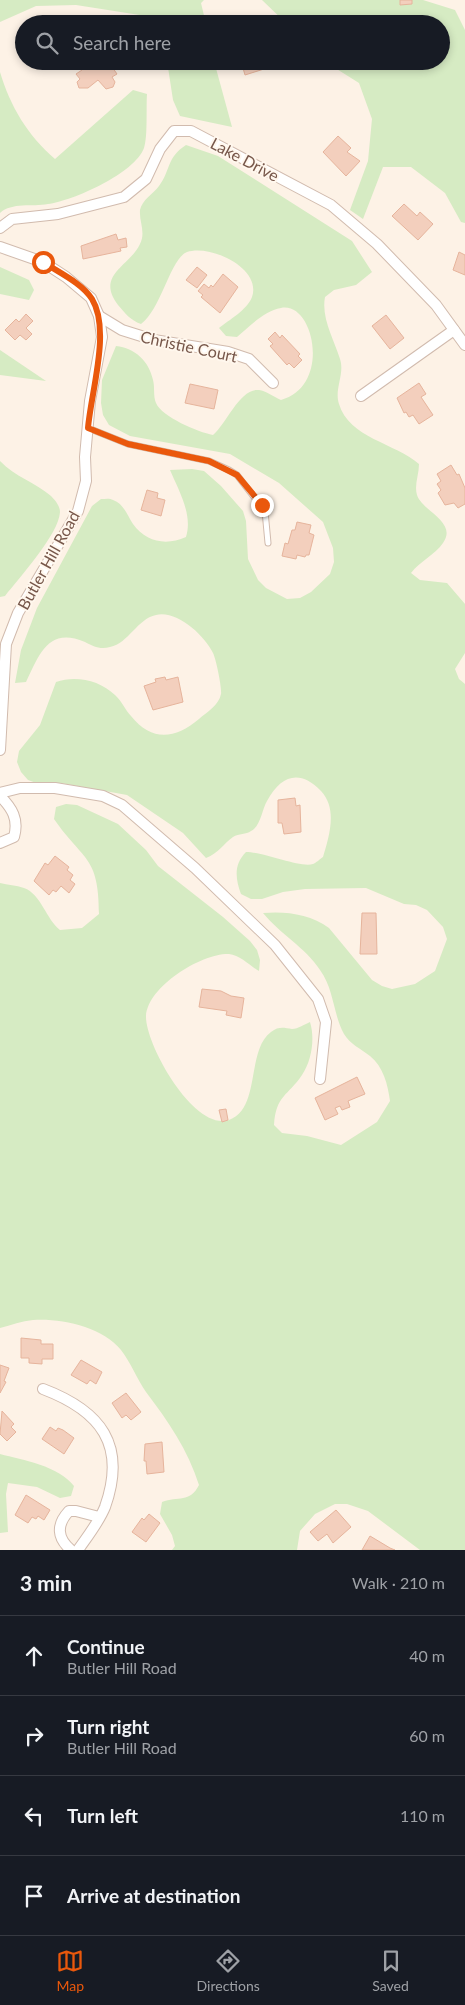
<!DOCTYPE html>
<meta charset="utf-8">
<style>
:root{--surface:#171b24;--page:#20242c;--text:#f1f3f6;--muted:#9ea1a6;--line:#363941;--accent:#ea580c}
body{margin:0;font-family:Lato,sans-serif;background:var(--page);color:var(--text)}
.stop{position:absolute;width:15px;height:15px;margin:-11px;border:4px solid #ea580c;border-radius:50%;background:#fff}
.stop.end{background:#ea580c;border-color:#fff;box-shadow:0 1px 5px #0008}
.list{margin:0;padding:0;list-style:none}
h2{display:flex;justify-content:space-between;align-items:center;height:65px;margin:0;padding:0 20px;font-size:21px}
h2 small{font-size:16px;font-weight:400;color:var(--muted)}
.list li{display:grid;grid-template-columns:32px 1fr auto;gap:15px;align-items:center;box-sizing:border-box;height:80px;padding:0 20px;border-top:1px solid var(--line)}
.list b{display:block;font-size:19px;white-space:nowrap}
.list p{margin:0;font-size:16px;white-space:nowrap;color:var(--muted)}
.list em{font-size:16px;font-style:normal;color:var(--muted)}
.icon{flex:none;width:28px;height:28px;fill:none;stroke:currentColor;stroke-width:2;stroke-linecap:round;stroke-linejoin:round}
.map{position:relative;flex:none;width:465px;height:1550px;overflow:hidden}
.search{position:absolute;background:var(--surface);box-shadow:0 2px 8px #0003;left:15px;right:15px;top:15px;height:55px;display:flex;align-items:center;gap:12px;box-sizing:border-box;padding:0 18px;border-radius:28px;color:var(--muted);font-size:19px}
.sheet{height:385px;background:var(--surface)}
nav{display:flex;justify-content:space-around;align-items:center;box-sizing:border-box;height:70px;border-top:1px solid var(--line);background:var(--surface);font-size:14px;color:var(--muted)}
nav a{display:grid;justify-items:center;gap:2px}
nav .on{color:var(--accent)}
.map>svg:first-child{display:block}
.green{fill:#d6ebc3}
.building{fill:#f3cfbd;stroke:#e6b49c}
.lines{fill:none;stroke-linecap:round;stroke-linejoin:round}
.service-casing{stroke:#d1bbae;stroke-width:7}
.minor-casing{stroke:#d1bbae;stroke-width:12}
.service{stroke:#fff;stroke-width:5}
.minor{stroke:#fff;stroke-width:10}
.route{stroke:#ea580c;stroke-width:6}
.labels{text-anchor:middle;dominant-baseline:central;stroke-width:4;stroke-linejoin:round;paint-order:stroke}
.street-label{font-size:16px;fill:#77574a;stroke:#fff7ed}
</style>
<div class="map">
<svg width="465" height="1550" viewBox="0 0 465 1550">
<rect width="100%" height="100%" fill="#fdf2e6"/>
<g class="green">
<polygon points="0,0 204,0 201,3 206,24 152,24 146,16 76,5 36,6 0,22"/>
<polygon points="262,0 423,0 455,10 465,30 465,223 461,222 445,193 411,167 383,167 363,219 350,210 368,161 372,119 359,83 324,61 441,61 441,24 287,24"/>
<polygon points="167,61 214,61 232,127 180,116 173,100"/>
<path d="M0,72C10,106 28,136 55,159L133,90L147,94C146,107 148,137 144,148C135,173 73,201 48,204C32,207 12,202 0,213Z"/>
<path d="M186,145L218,156L352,241L372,272L356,285L334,290L325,297C321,318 334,339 340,359C345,374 334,389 339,404C349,438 395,443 419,464C419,475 414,485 417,495C422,511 458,522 443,543C435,555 420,561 411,573L420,580L447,583L465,604V653L455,669L459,679L465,684V1550H420L368,1511L347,1504H335L315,1514L300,1531L297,1550H172L175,1546L172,1535L160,1514L162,1502C178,1496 190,1503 199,1485C188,1450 168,1421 146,1392C137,1379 131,1363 121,1350C103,1327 61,1318 33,1320C22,1321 11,1325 0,1328V883C8,885 16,885 24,888C41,894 46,919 60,930L82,928L99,914C99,855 83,861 54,819L56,807L66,804L77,805L118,824L146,850L158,866L223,917L250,941L257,950L260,960L259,971C250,966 240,955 229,954C202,953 148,986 146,1016C145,1044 194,1132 229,1120C261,1109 246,1050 271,1032C279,1026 284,1028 292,1029C298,1029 305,1024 310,1022C315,1038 312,1060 302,1075C288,1096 276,1095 274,1125L282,1133L307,1136L341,1145L377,1122L390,1101C388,1085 383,1066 370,1056C361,1049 350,1044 344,1034C333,1014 334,989 320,970C305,947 280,934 263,913C286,911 310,914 329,928L372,980L382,986L392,989L415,984L435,971L447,939L443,927L427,910L416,905L404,904L366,888L305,889L283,892L262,899H251L241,894C235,878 234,864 246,852C264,852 300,868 313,864C316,863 320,859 323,857C329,837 338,809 321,791C300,769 281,775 267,801C262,809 261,826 251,831C246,835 239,833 233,837C223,844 219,853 206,858L183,833L127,795L61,783L39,784L28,780L21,772L17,762L19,751L40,725L56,682C75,675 100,680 115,695C122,701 125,710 131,716C152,742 175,739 199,719C207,712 219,705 221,694C222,688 216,659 213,653C204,635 177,610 156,615C137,619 129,643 110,647C100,650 93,646 85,642C48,626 39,655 26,682L15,683L21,650L37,608L92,506L101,499C105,499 110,498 113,500C124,504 127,515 133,524C146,542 166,546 186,537C193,515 179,491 170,470L192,469L204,471L221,486L243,511L246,521L248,559L258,580L266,588L287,599L300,598L311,592L330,574L334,562L333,548L323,522L279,483L230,454L130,436L109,425L103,415L101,403L102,380L116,346C135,348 149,361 153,380C155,387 153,396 156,403C162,417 198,432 213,435C227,423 240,388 259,390C266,391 274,397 281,400C332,386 314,301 281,308C264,311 250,326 237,337L226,336L219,328C229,320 247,310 252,297C262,268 210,244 187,252C170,259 162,308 141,324C130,320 126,314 118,305C95,275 130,266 140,244C146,232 139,222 140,210C142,200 153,194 159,186C171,170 166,158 186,145Z"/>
<polygon points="0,267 29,280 34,290 29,300 0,294"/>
<polygon points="0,350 46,381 0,375"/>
<path d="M0,461C15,477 35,482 51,496C55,500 60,506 60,512C59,534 19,578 5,596L0,597Z"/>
<path d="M0,1454C23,1460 59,1466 74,1486L71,1496L60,1498L37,1487L8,1483L6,1494L8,1532L0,1533Z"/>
</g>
<g class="building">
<polygon points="400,0 412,0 412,4 400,5"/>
<polygon points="85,61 108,61 117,74 112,77 115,82 113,87 106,89 98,80 88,88 79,88 77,82 80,79 76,74 82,70 80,65"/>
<polygon points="241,61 261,61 264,69 245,75"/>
<polygon points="338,136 351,148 347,152 360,161 346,176 323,152"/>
<polygon points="404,204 417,216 420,212 433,224 418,240 392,216"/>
<polygon points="116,234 118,240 126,238 127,247 120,248 121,251 83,259 81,246"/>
<polygon points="459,252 465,255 465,275 453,270"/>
<polygon points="197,267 207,275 197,288 186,280"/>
<polygon points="223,274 238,287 220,313 201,297 203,295 198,291 204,284 209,288 211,285 213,287"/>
<polygon points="26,314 33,321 26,328 32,334 26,340 20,335 15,340 5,330 16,319 19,322"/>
<polygon points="386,315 404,338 390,349 372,326"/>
<polygon points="275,332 280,338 282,335 300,354 298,356 302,360 294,368 289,363 287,365 270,346 273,344 268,339"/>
<polygon points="419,383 426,394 421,397 433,415 419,424 413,415 409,417 406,412 404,413 397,398"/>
<polygon points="190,384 218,390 214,409 185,403"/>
<polygon points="451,465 457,475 459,474 465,488 465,504 458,508 454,503 445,505 438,493 441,490 437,484 441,481 437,474"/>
<polygon points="147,490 158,493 157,498 165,500 161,516 141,510"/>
<polygon points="297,522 311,525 309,533 314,535 309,555 306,555 305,557 297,555 296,559 282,556 285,543 288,544 292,530 295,530"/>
<polygon points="165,677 166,680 178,677 183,702 153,710 144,686 156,682 155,679"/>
<polygon points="295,798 296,806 300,805 301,832 284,834 282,823 278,823 278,800"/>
<polygon points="55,856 69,867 67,870 73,875 70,880 75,884 69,893 61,886 56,892 53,890 49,895 34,881 45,863 48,865"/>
<polygon points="362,913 376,913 377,954 360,954"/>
<polygon points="202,989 221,991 231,996 244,998 241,1018 226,1015 227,1011 199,1007"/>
<polygon points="357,1077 365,1094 348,1101 350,1107 342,1110 340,1106 335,1108 338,1114 325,1120 315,1098"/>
<polygon points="226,1109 228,1120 222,1122 219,1110"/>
<polygon points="21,1338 41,1340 41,1344 53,1344 53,1359 42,1359 42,1364 29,1363 29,1358 21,1358"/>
<polygon points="81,1360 102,1372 96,1384 90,1380 87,1384 71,1375"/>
<polygon points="0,1365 9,1368 4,1381 6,1382 0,1393"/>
<polygon points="126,1393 141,1412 131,1420 126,1415 122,1418 112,1403"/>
<polygon points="2,1411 14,1424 11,1427 16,1432 7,1441 0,1434"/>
<polygon points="50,1427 56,1431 58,1428 63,1430 74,1438 64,1454 42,1439"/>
<polygon points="162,1442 164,1472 147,1474 146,1461 144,1461 145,1444"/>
<polygon points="26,1495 50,1510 44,1520 38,1516 36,1519 32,1517 28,1523 15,1515"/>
<polygon points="336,1510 351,1527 333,1543 327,1534 318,1541 310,1532"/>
<polygon points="149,1514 160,1523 146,1542 132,1532 142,1518 144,1520"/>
<polygon points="370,1536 390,1548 395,1550 362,1550"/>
</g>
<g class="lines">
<g class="service-casing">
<polyline id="service" points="88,428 128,444 209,461 229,470 237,475 265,511 268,543"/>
</g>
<g class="minor-casing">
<g id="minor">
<polyline points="0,228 12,219 58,214 124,197 146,179 160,149 174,131 191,131 331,205 377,244 436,305 465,345"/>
<polyline points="0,247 43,262 66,277 91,298 99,316 102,337 90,401 85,457 86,481 78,511 18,613 6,644 0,750"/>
<polyline points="99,316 122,330 154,340 228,352 249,359 273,383"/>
<polyline points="361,396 454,330"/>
<polyline points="0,793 20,788 55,788 103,796 122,805 195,868 275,945 318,999 326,1022 320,1079"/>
<path d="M0,796C12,808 19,819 14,837L0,843"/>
<path d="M43,1389C101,1411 127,1445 105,1507C99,1522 87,1537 78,1550"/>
<path d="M71,1550C57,1538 56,1525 69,1511H76L99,1517"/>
</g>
</g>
<use href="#service" class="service"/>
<use href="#minor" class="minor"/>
</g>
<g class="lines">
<path class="route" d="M43,262C58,272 82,283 92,299C111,330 91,392 88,428L128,444L209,461L237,475L262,505"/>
</g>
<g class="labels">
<g class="street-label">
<text transform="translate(245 159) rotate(28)">Lake Drive</text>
<text transform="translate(189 346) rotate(12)">Christie Court</text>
<text transform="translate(48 560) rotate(-61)">Butler Hill Road</text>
</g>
</g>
</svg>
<div class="stop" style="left:43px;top:262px"></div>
<div class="stop end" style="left:262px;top:505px"></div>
<div class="search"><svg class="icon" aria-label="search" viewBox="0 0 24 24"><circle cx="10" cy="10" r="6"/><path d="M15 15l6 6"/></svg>Search here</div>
</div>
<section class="sheet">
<h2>3 min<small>Walk · 210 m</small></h2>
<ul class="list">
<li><svg class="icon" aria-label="ahead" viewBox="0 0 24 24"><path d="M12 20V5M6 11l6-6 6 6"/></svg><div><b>Continue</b><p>Butler Hill Road</p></div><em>40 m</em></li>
<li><svg class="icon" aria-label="right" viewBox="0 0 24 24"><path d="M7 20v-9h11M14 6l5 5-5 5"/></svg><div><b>Turn right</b><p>Butler Hill Road</p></div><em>60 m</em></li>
<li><svg class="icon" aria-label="left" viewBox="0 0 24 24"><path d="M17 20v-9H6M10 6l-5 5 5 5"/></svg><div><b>Turn left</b></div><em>110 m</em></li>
<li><svg class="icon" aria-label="arrive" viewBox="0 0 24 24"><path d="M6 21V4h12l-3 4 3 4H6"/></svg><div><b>Arrive at destination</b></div></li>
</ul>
</section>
<nav>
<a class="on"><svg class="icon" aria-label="map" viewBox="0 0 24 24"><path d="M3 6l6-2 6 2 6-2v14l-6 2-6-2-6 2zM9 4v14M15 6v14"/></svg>Map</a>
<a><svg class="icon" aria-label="directions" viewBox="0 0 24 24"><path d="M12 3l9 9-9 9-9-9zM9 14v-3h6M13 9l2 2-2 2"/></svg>Directions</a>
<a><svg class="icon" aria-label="saved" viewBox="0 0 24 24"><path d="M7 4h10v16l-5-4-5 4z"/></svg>Saved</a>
</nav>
